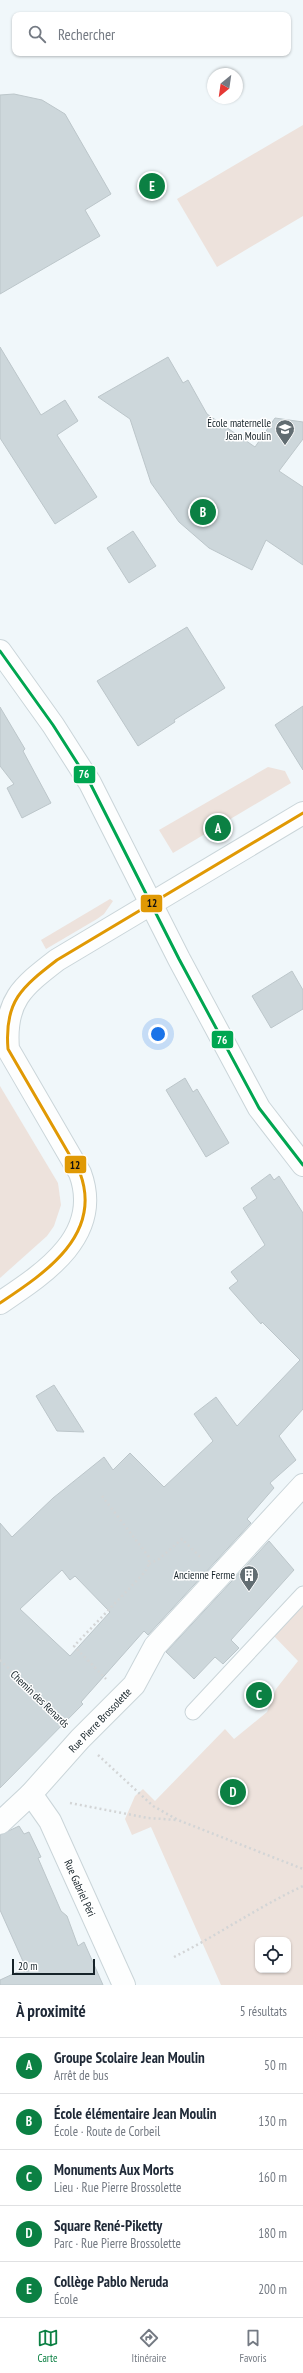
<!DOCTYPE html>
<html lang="fr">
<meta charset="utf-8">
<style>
:root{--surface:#fff;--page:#f2f2f3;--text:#1f2937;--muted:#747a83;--line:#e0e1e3;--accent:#0b8043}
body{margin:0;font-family:"PT Sans Narrow",sans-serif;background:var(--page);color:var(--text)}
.controls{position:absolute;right:12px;bottom:12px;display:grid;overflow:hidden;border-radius:8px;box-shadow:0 1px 3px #0004}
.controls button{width:36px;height:36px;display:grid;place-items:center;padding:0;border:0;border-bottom:1px solid var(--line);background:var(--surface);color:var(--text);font:20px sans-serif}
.compass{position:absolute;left:207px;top:68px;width:36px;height:36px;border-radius:50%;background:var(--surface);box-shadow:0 1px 3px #0004;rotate:209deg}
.scale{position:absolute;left:12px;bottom:10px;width:83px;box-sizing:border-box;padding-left:4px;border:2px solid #162329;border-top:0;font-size:11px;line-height:14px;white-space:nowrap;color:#162329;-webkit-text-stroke:3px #fff;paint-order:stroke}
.you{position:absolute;left:158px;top:1034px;width:14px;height:14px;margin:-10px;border:3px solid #fff;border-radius:50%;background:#1a73e8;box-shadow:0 0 0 6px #1a73e833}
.badge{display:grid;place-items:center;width:26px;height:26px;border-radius:50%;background:var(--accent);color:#fff;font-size:13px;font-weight:700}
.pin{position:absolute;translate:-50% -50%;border:2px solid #fff;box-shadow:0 1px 4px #0006}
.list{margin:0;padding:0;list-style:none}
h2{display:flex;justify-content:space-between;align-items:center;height:52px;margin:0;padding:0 16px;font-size:17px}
h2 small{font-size:13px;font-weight:400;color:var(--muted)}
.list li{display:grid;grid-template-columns:26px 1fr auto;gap:12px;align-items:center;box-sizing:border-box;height:56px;padding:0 16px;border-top:1px solid var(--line)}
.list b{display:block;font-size:15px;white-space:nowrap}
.list p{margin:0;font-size:13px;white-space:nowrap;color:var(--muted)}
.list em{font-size:13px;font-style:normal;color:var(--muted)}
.icon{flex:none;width:22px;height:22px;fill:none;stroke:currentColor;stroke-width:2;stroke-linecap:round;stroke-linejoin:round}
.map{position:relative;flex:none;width:303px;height:1985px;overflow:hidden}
.search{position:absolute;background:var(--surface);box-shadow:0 1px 3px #0004;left:12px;right:12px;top:12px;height:44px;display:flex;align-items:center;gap:10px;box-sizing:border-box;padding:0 14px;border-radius:8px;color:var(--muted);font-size:15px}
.sheet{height:332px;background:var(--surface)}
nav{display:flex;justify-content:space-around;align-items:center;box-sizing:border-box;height:56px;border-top:1px solid var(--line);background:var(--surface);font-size:11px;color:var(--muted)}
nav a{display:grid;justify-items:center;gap:2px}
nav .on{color:var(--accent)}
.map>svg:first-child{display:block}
.green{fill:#ede2dc;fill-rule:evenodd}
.building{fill:#cdd7db;stroke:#bcc6ca;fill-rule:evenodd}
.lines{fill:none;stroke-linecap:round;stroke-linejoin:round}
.service-casing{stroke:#cad5d9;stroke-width:17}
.minor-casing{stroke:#cad5d9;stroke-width:24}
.path{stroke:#d3d5d6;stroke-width:2.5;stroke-dasharray:2 3;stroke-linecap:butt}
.service{stroke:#fdfefe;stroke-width:15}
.minor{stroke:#fdfefe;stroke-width:22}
.bus-1-casing{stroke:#fff;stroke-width:6}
.bus-2-casing{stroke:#fff;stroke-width:6}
.bus-1{stroke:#00a651;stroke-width:3}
.bus-2{stroke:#e09904;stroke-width:3}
.labels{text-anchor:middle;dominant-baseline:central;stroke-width:3;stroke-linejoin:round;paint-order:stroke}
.poi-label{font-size:11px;fill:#162329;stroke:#fff;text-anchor:end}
.street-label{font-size:11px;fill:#162329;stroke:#fff}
.line-badge{stroke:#fff;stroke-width:1.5}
.badge-label{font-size:11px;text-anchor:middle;font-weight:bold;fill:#fff}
.pale-badge-label{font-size:11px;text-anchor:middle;font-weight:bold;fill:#111}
</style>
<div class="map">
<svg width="303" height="1985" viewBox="0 0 303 1985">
<rect width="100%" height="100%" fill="#f0f7fa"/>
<g class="green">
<polygon points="303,125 303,216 217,267 177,199"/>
<polygon points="268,767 285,771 291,783 173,853 159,830"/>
<polygon points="110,899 113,901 104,914 97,919 46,949 41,940"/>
<polygon points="0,1086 58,1183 61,1205 54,1226 47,1236 0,1278"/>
<path d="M303,1602V1985H221L151,1827L132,1835L125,1819L135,1796L143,1789L155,1801L225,1729L234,1739L267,1712L276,1689L298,1661L273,1635ZM258,1940H288V1970H258Z"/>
</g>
<g class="building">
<polygon points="14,94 42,100 65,114 111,194 85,210 100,236 0,294 0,95"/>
<polygon points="0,347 41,415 65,400 78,421 57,435 97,497 55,524 0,438"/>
<polygon points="168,357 183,383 188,380 207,414 255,447 275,418 303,422 303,439 279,471 303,487 303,565 266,540 252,570 209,548 179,522 151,483 130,419 98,397"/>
<polygon points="133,531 156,566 129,583 107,548"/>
<polygon points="187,627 225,688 174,720 175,722 138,746 97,681"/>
<polygon points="303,706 303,770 275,725"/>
<polygon points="0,707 25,749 23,751 51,803 22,818 7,788 14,784 0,766"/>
<polygon points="292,971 303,990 303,1009 271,1028 252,996"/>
<polygon points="185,1078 193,1092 197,1089 229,1143 206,1157 166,1090"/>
<path d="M270,1174L274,1180L279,1176L303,1213V1409L279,1436L296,1460L270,1483L274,1488L247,1519L251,1523L148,1635L144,1631L81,1702L83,1704L0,1788V1523L12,1537L53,1498L104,1457L113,1470L130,1453L164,1487L213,1441L194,1414L216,1397L237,1426L300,1360L262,1322L261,1324L229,1288L238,1281L231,1272L265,1245L243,1208L257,1198L251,1188ZM62,1570L70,1580L75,1576L110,1612L70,1656L20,1609Z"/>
<polygon points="54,1385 63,1399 84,1432 57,1431 36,1396"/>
<polygon points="269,1541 294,1570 231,1640 239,1648 223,1664 215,1657 194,1679 166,1652"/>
<polygon points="19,1826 24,1834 29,1832 41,1857 38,1858 61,1911 67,1916 78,1946 84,1942 103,1985 0,1985 0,1980 26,1968 0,1910 0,1835"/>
</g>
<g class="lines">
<g class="service-casing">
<polyline id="service" points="193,1712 303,1594"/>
</g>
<g class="minor-casing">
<g id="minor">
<polyline points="0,651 53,725 90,783 179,959 259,1108 303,1165"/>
<path d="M0,1303C45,1273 103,1235 80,1173L8,1049C4,1001 22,987 57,960L303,813"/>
<polyline points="31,1794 50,1821 124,1985"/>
<polyline points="0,1823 31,1794 80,1739 134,1685 155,1646 303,1485"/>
</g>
</g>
<g class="path">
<polyline points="102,1496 149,1557 149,1564 145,1572 74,1646 106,1679"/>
<polyline points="149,1564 159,1559 182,1539 202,1559"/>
<polyline points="0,1660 63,1721"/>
<polyline points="98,1755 153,1806 178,1820 303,1869"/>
<polyline points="70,1803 148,1818 177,1820"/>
<path d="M174,1957C218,1935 258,1907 303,1886"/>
</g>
<use href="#service" class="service"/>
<use href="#minor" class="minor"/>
<g class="bus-1-casing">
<polyline id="bus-1" points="0,651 53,725 90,783 179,959 259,1108 303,1165"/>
</g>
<g class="bus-2-casing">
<path id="bus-2" d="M0,1303C45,1273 103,1235 80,1173L8,1049C4,1001 22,987 57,960L303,813"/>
</g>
<use href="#bus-1" class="bus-1"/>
<use href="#bus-2" class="bus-2"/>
</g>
<defs>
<g id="school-pin" transform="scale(1)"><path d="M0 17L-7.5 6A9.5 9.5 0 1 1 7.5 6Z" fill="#626d72" stroke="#fff"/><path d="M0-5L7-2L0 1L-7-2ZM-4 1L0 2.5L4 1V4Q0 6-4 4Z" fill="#fff"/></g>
<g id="building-pin" transform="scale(1)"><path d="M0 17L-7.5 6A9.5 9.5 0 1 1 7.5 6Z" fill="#626d72" stroke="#fff"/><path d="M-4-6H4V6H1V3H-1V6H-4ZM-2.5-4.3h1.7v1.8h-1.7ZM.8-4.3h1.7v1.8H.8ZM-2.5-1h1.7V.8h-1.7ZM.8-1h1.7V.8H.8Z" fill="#fff"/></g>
</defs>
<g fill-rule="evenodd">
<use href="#school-pin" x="285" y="429"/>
<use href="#building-pin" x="249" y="1575"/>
</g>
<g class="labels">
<g class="poi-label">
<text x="271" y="423">École maternelle<tspan x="271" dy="13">Jean Moulin</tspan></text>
<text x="235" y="1575">Ancienne Ferme</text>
</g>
<g class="street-label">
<text transform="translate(40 1699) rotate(44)">Chemin des Renards</text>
<text transform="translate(100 1720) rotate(-46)">Rue Pierre Brossolette</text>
<text transform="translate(80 1888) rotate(66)">Rue Gabriel Péri</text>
</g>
</g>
<g class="line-badge">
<rect x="73" y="765" width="23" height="19" rx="4" fill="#00a651"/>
<rect x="140" y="894" width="23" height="19" rx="4" fill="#e09904"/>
<rect x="211" y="1030" width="23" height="19" rx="4" fill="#00a651"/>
<rect x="64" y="1155" width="23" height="19" rx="4" fill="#e09904"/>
</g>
<g class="badge-label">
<text x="84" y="778">76</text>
<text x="222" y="1044">76</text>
</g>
<g class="pale-badge-label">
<text x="152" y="907">12</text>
<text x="75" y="1169">12</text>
</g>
</svg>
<div class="controls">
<button><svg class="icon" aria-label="locate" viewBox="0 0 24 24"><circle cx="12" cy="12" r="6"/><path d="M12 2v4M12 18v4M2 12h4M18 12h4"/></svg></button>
</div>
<svg class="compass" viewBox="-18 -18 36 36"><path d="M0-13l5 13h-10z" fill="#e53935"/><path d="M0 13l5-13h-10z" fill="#747a83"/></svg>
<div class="scale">20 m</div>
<div class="you"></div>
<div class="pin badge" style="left:218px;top:828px">A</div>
<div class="pin badge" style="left:203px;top:512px">B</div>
<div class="pin badge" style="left:259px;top:1695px">C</div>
<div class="pin badge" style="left:233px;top:1792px">D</div>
<div class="pin badge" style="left:152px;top:186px">E</div>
<div class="search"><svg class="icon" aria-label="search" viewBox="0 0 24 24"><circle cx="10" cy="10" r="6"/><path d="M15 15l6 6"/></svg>Rechercher</div>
</div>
<section class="sheet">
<h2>À proximité<small>5 résultats</small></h2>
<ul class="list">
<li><span class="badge">A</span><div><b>Groupe Scolaire Jean Moulin</b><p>Arrêt de bus</p></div><em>50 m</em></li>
<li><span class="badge">B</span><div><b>École élémentaire Jean Moulin</b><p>École · Route de Corbeil</p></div><em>130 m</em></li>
<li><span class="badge">C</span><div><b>Monuments Aux Morts</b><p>Lieu · Rue Pierre Brossolette</p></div><em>160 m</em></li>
<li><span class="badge">D</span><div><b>Square René-Piketty</b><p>Parc · Rue Pierre Brossolette</p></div><em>180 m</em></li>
<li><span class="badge">E</span><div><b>Collège Pablo Neruda</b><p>École</p></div><em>200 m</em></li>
</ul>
</section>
<nav>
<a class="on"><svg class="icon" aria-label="map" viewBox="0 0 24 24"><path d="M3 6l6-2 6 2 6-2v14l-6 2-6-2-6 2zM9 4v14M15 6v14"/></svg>Carte</a>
<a><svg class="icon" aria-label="directions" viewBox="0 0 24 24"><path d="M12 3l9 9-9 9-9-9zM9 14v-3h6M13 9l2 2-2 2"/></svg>Itinéraire</a>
<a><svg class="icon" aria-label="saved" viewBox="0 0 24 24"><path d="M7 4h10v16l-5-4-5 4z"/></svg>Favoris</a>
</nav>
